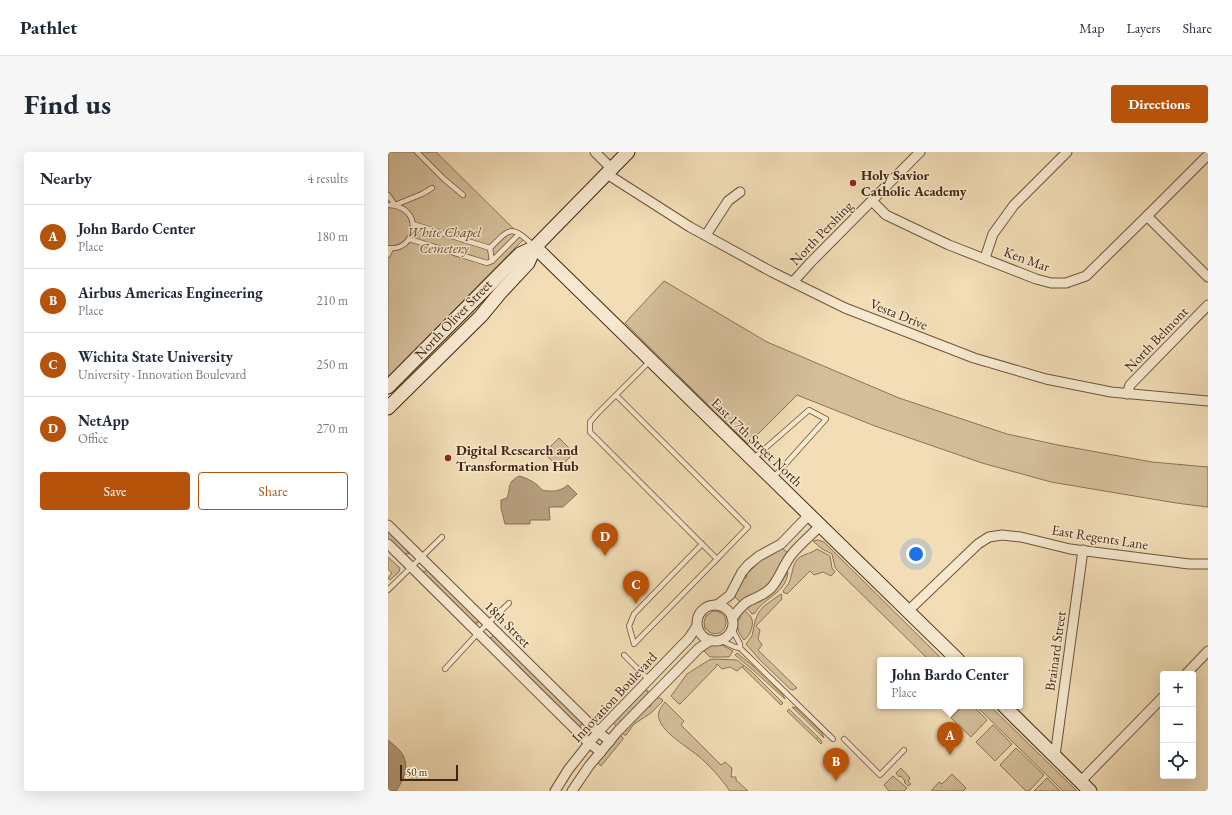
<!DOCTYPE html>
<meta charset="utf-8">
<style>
:root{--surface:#fff;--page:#f6f6f7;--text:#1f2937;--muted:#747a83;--line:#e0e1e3;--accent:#b45309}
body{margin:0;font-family:"EB Garamond",serif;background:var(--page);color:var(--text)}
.controls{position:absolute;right:12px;bottom:12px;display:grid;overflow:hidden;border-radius:4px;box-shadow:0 4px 16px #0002}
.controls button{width:36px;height:36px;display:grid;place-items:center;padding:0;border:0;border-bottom:1px solid var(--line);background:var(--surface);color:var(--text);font:20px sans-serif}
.scale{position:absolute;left:12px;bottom:10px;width:58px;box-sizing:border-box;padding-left:4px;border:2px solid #422510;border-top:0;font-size:11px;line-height:14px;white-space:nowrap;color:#422510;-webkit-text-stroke:3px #f7e9d0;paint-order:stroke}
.you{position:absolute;left:528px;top:402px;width:14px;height:14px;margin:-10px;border:3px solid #fff;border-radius:50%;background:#1a73e8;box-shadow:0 0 0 6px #1a73e833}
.badge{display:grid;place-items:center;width:26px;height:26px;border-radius:50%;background:var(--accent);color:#fff;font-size:13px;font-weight:700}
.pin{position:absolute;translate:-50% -33px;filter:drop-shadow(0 1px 2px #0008)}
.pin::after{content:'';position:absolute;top:21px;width:14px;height:12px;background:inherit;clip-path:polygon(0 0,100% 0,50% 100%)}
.popup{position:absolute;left:489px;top:505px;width:146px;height:52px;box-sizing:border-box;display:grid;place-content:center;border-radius:4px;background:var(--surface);filter:drop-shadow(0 1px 3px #0005);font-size:13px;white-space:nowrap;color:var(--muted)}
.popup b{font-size:15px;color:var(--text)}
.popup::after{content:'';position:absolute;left:50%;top:100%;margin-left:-8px;border:8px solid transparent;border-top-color:var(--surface)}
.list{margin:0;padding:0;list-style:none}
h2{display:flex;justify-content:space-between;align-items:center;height:52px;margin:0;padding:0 16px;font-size:17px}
h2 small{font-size:13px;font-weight:400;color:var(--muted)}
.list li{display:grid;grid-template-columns:26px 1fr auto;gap:12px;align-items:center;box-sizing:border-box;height:64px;padding:0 16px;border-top:1px solid var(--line)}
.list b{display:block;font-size:15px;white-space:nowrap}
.list p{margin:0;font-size:13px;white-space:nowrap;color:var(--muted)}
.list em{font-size:13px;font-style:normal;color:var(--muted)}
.actions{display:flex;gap:8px;padding:12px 16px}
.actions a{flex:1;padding:9px 0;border:1px solid var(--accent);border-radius:4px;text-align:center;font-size:14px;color:var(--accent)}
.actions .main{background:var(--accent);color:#fff}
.icon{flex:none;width:22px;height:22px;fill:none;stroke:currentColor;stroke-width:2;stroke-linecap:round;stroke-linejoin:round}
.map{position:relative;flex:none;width:820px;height:639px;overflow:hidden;border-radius:4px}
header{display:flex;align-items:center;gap:24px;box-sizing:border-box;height:56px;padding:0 20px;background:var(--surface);border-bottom:1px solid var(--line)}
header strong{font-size:19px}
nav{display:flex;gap:22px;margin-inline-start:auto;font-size:14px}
.intro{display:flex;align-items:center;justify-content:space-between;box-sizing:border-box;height:96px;padding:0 24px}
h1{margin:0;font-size:28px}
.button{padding:10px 18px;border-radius:4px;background:var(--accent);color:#fff;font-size:14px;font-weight:700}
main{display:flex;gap:24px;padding:0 24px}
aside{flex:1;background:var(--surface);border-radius:4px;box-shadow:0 4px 16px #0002}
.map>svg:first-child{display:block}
.green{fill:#d4be9a;stroke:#8b7255}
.water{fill:#b69e7e;stroke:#886e52}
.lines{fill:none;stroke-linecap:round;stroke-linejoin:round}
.lane-casing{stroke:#6e533a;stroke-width:6}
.street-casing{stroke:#6e533a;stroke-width:11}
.secondary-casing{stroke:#422510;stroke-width:15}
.lane{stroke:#f7e9d0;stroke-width:4.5}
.street{stroke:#f7e9d0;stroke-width:9}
.secondary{stroke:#f7e9d0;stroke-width:13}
.poi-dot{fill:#8f2418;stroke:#f7e9d0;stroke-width:1.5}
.labels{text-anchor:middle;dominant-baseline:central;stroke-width:3;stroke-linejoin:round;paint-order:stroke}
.poi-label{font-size:14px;font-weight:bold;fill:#422510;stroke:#f7e9d0;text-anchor:start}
.park-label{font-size:14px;font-style:italic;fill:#664b32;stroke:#f7e9d0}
.street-label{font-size:14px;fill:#422510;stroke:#f7e9d0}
</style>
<header>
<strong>Pathlet</strong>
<nav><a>Map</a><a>Layers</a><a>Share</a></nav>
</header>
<div class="intro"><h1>Find us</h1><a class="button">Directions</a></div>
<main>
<aside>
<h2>Nearby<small>4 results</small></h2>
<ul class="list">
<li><span class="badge">A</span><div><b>John Bardo Center</b><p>Place</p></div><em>180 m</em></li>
<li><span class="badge">B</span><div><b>Airbus Americas Engineering</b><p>Place</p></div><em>210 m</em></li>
<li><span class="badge">C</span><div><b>Wichita State University</b><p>University · Innovation Boulevard</p></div><em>250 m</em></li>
<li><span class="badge">D</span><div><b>NetApp</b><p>Office</p></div><em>270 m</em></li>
</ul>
<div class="actions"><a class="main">Save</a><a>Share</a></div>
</aside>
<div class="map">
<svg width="820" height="639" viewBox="0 0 820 639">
<rect width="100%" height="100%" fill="#f2ddb6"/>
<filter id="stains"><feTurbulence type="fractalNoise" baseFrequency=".005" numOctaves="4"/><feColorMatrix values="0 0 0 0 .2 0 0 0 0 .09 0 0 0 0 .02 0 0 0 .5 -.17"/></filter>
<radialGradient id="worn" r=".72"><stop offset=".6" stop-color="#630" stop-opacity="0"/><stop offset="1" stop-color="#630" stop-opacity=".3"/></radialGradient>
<g class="green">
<polygon points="0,0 48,0 136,87 0,225"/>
<polygon points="276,129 379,190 511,246 619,282 670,293 764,310 820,315 820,355 788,351 663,330 594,311 487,274 409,243 360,292 237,171"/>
<polygon points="171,286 186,301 171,316 156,301"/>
<polygon points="0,379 19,398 21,402 19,401 18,402 19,404 15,401 0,387"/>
<polygon points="430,388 436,390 555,508 541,508 448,417 447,415 444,402 434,397 425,389"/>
<polygon points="394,396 400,401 383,430 377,436 353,451 346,444 356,425 358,426 359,424 358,423 373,408"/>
<path d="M429,397L442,404L444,416L447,420L443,424L435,420L426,423L422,419L399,442L398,441H396L395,439C398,435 401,432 402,428C405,420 404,411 412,405C417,402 424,401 429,397Z"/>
<polygon points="0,405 12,416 11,420 2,428 0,426 4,421 0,417"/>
<polygon points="38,417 39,417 87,463 90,469 90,471 88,471 83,469 36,422 35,419 37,420 38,419"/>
<path d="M400,420C398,442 376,445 367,461L364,462L359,456C365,451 373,449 379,445C389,438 394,428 400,420Z"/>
<polygon points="393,442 394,443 393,445 394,447 368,474 372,478 370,487 374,493 370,498 409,536 405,538 402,537 372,508 358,492 364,484 367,469 371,460 376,454"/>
<path d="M356,458C358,460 361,462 363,465C367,472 362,484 356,488C351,481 348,476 350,468L352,467V464Z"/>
<path d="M325,459C346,459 339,489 321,480L319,477H317L316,470L318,464Z"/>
<polygon points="104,483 108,484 194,571 193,574 189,574 103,488 102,485 103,486 105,484"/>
<polygon points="326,492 334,493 345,499 341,505 322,505 315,498"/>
<polygon points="349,501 365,514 395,543 397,547 366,519 347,503"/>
<polygon points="326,507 349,508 364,520 395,551 393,553 355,516 355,514 349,519 342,515 334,517 329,512 328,514 328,515 292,552 291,552 283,544 299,522 321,508"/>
<polygon points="257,538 260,539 260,542 236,568 234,568 232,569 233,571 229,574 227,573 225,570 252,542"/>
<polygon points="269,546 272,546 275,548 274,550 263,561 246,572 238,583 236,583 234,581 260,554 262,555 263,554 262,551"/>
<path d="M277,550L296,569L293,573L333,613L337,610L344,616L343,625H348V628L360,639H342C334,628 326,618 316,609C304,597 276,583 271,567C269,560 273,555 277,550Z"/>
<polygon points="574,554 585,554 599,568 583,585 563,566"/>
<polygon points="588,554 602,554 689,639 675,639"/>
<polygon points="404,555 408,556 434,581 436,586"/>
<polygon points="401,557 432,587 434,590 433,592 429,588 429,586 428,587 399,559"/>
<polygon points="605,573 624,592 607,609 588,590"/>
<polygon points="232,583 235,586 235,587 213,614 209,610"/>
<polygon points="628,596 656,623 641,639 638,639 612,613"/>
<polygon points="513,616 522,626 520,629 523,632 520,634 516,630 517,629 513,624 511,625 508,621"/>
<polygon points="564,622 578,636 575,639 543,639 551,630 554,632"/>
<polygon points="505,624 519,636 516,639 501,639 496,633"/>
<polygon points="659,626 672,639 646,639"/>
</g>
<g class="water">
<path d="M131,324C139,326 149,331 154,338C164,340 171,340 180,333L189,342L175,355H161L162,368H142V372H117L113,356V348L119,346C123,336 118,331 131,324Z"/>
<path d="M0,588C4,592 9,595 12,599C23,612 16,627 8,639H0Z"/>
</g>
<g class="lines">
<g class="lane-casing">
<g id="lane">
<polyline points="29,0 56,27 75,43"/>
<polyline points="0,43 7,53 34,42 44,36"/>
<path d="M0,53C37,54 29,100 0,96"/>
<path d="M25,72L102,96C123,75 123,73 146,94"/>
<polyline points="21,87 99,111 104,109 131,82"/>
<polyline points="102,96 104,109"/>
<polyline points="0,103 3,96"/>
<polyline points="228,243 360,375 329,407 202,280 202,270 210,261 262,209"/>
<polyline points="365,307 421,258 438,267 385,326"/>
<polyline points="314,392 246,462 241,474 246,492 329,407"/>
<polyline points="0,438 54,385"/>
<polyline points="344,477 352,492 352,496"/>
<polyline points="332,488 347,495 352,496 445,587"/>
<polyline points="236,503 261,528"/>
<polyline points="57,517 90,481 121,451"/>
<polyline points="456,587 492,623 516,598"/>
</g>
</g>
<g class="street-casing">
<g id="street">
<polyline points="207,0 224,17"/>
<polyline points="219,22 302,75 384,120 457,156 586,206 658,227 723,240 820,249"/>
<polyline points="484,49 498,63 561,93 648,127 663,131 678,131 698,124 759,64 820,3"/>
<polyline points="759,64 820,125"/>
<polyline points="318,83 340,49 352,40"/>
<polyline points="597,106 605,82 626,53 679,0"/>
<polyline points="405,130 423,110 532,0"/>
<polyline points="739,242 742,233 820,153"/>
<polyline points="0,373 210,580 222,589"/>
<polyline points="0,392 201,591 213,600"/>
<polyline points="329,453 342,443 354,420 360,413 371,404 393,392 421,363"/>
<circle cx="327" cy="471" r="18"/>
<polyline points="520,459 590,392 601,385 614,383 633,385 682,397 801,412 820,412"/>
<path d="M344,466C349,460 353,454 359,450C367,446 376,443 383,436C392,426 395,413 404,402C412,392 423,383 432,374"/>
<polyline points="798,522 820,499"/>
<polyline points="667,604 695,398"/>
<polyline points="693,629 775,545"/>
<polyline points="167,639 180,618 210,580 301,486 309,474"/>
<polyline points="184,639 201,614 230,579 311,496 323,488"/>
</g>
</g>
<g class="secondary-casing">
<g id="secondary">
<polyline points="147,95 570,508"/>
<polyline points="0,235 132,102 147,95"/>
<polyline points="0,256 93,164 112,141 140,111 147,95 240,0"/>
<polyline points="616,554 702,639"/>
</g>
</g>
<use href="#lane" class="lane"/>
<use href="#street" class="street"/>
<use href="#secondary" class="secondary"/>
</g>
<g class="poi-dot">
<circle cx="465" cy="31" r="4"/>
<circle cx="60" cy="306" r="4"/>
</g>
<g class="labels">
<g class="poi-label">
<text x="473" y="23">Holy Savior<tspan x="473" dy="16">Catholic Academy</tspan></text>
<text x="68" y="298">Digital Research and<tspan x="68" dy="16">Transformation Hub</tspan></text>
</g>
<g class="park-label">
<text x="56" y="80">White Chapel<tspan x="56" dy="16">Cemetery</tspan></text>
</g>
<g class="street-label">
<text transform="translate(433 81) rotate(-46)">North Pershing</text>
<text transform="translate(639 107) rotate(20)">Ken Mar</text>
<text transform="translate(511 162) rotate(22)">Vesta Drive</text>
<text transform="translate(65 167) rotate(-46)">North Oliver Street</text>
<text transform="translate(768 187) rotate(-46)">North Belmont</text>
<text transform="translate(369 290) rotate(44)">East 17th Street North</text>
<text transform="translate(712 385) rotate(9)">East Regents Lane</text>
<text transform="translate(120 472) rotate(45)">18th Street</text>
<text transform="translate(667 499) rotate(-82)">Brainard Street</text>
<text transform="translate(226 545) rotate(-47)">Innovation Boulevard</text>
</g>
</g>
<rect width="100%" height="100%" filter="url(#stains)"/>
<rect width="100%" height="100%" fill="url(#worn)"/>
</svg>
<div class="controls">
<button>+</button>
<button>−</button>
<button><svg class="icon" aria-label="locate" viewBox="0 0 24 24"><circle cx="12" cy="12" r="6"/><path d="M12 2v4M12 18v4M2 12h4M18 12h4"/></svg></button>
</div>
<div class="scale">50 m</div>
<div class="you"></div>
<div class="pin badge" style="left:562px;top:603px">A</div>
<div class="popup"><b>John Bardo Center</b>Place</div>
<div class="pin badge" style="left:448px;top:629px">B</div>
<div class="pin badge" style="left:248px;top:452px">C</div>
<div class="pin badge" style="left:217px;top:404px">D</div>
</div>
</main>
